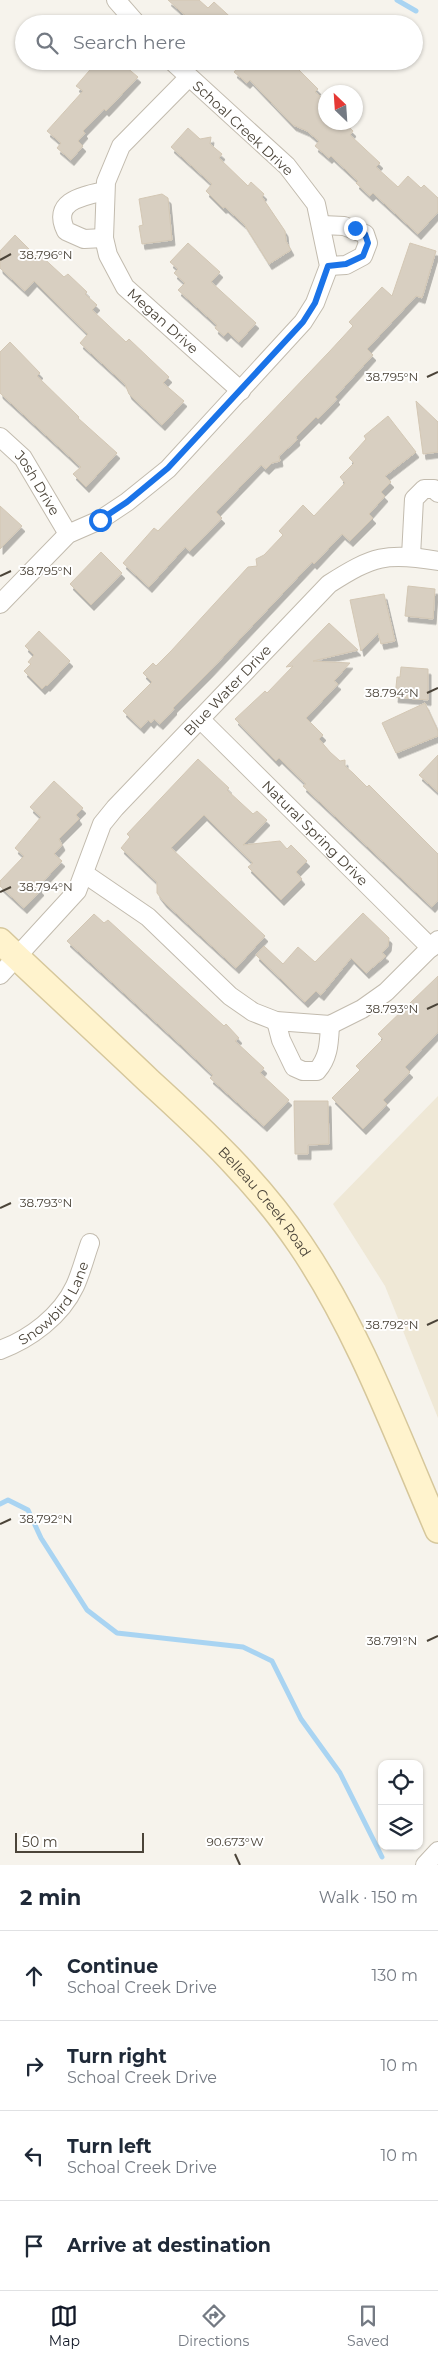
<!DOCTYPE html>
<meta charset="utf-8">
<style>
:root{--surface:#fff;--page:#f6f6f7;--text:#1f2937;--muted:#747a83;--line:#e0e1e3;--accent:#111827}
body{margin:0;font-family:Montserrat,sans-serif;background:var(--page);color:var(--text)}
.controls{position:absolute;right:15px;bottom:15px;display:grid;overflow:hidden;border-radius:10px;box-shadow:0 1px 4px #0004}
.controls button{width:45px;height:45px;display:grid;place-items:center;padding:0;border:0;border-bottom:1px solid var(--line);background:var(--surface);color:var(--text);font:25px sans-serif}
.compass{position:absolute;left:318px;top:85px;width:45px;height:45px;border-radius:50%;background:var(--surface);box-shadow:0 1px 4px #0004;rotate:335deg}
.scale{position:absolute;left:15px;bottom:12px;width:129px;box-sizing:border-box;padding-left:5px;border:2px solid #4b4439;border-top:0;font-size:14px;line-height:18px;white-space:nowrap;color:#4b4439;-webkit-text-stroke:4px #fff;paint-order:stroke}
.stop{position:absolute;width:15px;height:15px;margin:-11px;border:4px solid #1a73e8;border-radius:50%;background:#fff}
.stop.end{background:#1a73e8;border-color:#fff;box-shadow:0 1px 5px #0008}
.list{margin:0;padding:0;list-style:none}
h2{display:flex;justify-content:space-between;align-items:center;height:65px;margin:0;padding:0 20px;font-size:21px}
h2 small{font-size:16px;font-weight:400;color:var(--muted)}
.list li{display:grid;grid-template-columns:32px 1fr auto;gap:15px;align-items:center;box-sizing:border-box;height:90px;padding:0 20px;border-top:1px solid var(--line)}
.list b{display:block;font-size:19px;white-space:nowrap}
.list p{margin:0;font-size:16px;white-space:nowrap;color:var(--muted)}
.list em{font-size:16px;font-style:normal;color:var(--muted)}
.icon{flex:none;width:28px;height:28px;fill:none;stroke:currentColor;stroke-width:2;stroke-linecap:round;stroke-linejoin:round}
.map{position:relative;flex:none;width:438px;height:1865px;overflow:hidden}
.search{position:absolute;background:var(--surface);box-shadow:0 1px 4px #0004;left:15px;right:15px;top:15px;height:55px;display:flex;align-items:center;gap:12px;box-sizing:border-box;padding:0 18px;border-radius:28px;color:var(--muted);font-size:19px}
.sheet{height:425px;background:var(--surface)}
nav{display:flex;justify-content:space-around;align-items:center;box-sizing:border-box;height:70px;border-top:1px solid var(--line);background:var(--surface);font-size:14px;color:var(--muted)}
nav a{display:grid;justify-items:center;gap:2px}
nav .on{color:var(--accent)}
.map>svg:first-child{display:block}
.education{fill:#efe8d6}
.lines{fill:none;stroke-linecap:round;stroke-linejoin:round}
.stream{stroke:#a9d4f2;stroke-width:5}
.building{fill:#d8cfc1;stroke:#d3c7b4;filter:url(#shadow)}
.minor-casing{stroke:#c2bbae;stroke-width:20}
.secondary-casing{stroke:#d6c79b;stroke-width:28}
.minor{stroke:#fff;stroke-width:18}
.secondary{stroke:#fff3cd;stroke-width:25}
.route{stroke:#1a73e8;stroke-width:6}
.ticks{fill:none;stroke:#4b4439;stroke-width:2}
.labels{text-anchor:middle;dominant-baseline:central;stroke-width:4;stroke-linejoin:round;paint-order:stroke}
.street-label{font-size:14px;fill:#4b4439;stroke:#fff}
.ticks-label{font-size:12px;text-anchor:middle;fill:#4b4439;stroke:#fff;stroke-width:4;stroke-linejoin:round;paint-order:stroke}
</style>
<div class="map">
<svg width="438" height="1865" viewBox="0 0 438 1865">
<defs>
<filter id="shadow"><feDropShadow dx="3" dy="5.5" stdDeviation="0" flood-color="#0004"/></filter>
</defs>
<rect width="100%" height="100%" fill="#f6f3ec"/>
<polygon class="education" points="438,1096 438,1418 385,1286 333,1204"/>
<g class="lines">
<g class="stream">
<polyline points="397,0 416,11"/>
<polyline points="0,1504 8,1500 28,1510 41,1538 87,1610 117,1633 243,1647 272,1661 301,1719 340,1773 382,1857"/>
</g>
</g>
<g class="building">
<polygon points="168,0 199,0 208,8 214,2 238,24 195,24"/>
<polygon points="105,61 119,61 138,77 106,111 104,109 83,131 85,133 78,141 83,146 71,160 57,148 61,143 47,131 83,91 76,86 95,64 100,67"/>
<polygon points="244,61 290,61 318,89 315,92 326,101 326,122 344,122 353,131 350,135 380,163 376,167 398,187 408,176 421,188 424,185 438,198 438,212 418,234 373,193 370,196 356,183 358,181 331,156 329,158 315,146 319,141 307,131 293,125 250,80 247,83 234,72"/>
<polygon points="188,128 200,139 211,137 210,144 222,154 219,158 248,186 251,182 264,194 262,197 285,231 286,241 291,250 269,264 244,224 225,207 223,208 206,191 212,184 171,147"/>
<polygon points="162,194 168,198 172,240 142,244 139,226 143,225 139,199"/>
<polygon points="15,235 34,254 37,252 64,277 68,274 87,292 85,294 97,305 92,310 126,342 129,339 169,377 163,383 184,401 162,425 129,394 125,384 80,343 88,334 34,281 25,291 0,268 0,251"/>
<polygon points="188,243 220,272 211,282 256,323 239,342 228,332 224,336 215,328 217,325 178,290 185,283 174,273 178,269 170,262"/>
<polygon points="410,243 436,251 422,298 416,296 367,349 373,355 335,397 337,399 318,419 316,417 296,437 297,440 279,456 280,461 272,463 266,469 261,465 216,512 222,518 190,551 185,547 149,587 123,563 154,528 158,531 329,352 353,326 349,322 382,287 392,296"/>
<polygon points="10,342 40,373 37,376 79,417 78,418 117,453 86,487 73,474 81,467 0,393 0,352"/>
<polygon points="416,401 438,422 438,452 423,454"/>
<polygon points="388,416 416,452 385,476 391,482 381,492 385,496 369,514 373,518 350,541 342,534 314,564 312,562 208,673 173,708 174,709 160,724 154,719 151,723 148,720 141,728 123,711 152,682 143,673 153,663 156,666 171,651 248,567 257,566 256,559 264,555 283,535 279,531 303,505 314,516 345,483 340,477 354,463 349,458 366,439 364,436"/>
<polygon points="0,506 22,526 0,549"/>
<polygon points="101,552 122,573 91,605 70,584"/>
<polygon points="408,586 435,589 433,619 405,616"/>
<polygon points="384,594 395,641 381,644 378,633 361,651 350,600"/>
<polygon points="329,623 358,650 313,661 350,663 334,681 338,684 306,718 323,735 319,739 330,752 340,761 345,760 345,766 353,773 367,787 369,785 438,854 438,900 432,907 303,786 306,784 279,758 276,761 235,719 265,691 267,693 293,666 286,667"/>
<polygon points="39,631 70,661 47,686 46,685 42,689 24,671 31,664 28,662 34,655 25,646"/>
<polygon points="401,667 428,669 428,700 395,697 397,677 400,677"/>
<polygon points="425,703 438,731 438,736 396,753 382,723"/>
<polygon points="438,755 438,792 419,775"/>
<polygon points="198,759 229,788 227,790 253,814 257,811 267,820 243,845 280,841 287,849 291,845 307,861 296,872 302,879 281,900 248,867 253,863 204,815 171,848 265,936 236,968 164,902 157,893 157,882 121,848 130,837 127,834"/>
<polygon points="54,781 83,808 76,815 79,819 59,839 62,845 54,854 62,861 38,887 41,890 24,908 0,886 0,881 24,856 15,848 41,817 30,807"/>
<polygon points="363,913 389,938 388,946 382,953 386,956 366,973 351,958 321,995 316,991 305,1002 256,955 264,946 283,964 298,947 315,962"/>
<polygon points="94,914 104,923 108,920 224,1026 226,1024 239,1038 235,1041 264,1068 260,1073 289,1100 264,1126 210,1078 213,1075 180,1044 67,941"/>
<polygon points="438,976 438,1032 405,1067 410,1072 383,1100 387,1104 363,1129 332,1098 360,1070 356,1066 383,1039 378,1034"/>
<polygon points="294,1101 328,1101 329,1144 308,1145 308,1154 295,1154"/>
</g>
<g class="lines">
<g class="minor-casing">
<g id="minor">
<polyline points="116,0 137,24"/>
<path id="s1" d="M188,78L121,146L106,182L104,238L108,255L125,287L241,391"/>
<polyline points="322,225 344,226 365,234 368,243 363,256 346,265 329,266"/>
<path d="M104,238L84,239L66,231C51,201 83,196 105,191"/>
<path id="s2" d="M0,437L23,458L68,534"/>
<polyline points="411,556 414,499 424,489 434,489 438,493"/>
<polyline points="0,604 68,534 100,520 127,502 168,469 303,322 315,303 329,266 316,204 287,166 172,61"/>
<path id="s3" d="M200,719L431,948"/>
<polyline points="85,874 148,917 230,996 253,1012 276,1021 330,1025 362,1009 386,992 438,940"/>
<path id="s4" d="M0,975L77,891L102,824L115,808L329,584C373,556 386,552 438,561"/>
<path d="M276,1021L281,1040L294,1067L303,1071H317C329,1057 329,1043 330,1025"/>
<path id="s5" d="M0,1350C30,1339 61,1316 75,1286C81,1273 85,1257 90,1243"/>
<polyline points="425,1865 438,1851"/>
</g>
</g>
<g class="secondary-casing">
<g id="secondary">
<path id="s6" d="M0,941C49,988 100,1034 149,1081C204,1131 258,1182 300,1244C358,1329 397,1435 438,1530"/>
</g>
</g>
<use href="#minor" class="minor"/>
<use href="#secondary" class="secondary"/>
</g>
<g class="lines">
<polyline class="route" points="100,520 127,502 168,468 303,322 315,303 328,266 346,264 363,256 368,243 365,234 355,228"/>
</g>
<path class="ticks" d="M0,260L11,254M427,377L438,372M0,576L11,571M427,693L438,688M0,892L11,887M427,1009L438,1004M0,1208L11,1203M427,1325L438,1320M0,1524L11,1519M427,1641L438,1636M235,1854L240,1865"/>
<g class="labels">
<g class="street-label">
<text transform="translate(243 128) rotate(43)">Schoal Creek Drive</text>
<text stroke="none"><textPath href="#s1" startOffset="295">Megan Drive</textPath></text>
<text stroke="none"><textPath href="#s2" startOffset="60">Josh Drive</textPath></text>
<text stroke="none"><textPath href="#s4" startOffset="369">Blue Water Drive</textPath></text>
<text stroke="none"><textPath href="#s3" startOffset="162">Natural Spring Drive</textPath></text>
<text stroke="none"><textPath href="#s6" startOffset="372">Belleau Creek Road</textPath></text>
<text stroke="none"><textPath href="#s5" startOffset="74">Snowbird Lane</textPath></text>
</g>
</g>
<g class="ticks-label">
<text x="46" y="259">38.796°N</text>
<text x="392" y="381">38.795°N</text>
<text x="46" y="575">38.795°N</text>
<text x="392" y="697">38.794°N</text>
<text x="46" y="891">38.794°N</text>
<text x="392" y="1013">38.793°N</text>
<text x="46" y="1207">38.793°N</text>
<text x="392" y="1329">38.792°N</text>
<text x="46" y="1523">38.792°N</text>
<text x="392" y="1645">38.791°N</text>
<text x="235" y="1846">90.673°W</text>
</g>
</svg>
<div class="controls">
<button><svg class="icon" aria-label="locate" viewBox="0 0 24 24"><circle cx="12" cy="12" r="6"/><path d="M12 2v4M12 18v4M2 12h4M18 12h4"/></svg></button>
<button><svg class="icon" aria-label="layers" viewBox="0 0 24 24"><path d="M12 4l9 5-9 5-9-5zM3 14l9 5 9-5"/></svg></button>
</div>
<svg class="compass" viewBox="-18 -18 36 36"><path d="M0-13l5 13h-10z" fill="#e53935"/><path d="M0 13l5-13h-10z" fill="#747a83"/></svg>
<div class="scale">50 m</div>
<div class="stop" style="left:100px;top:520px"></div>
<div class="stop end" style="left:355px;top:228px"></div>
<div class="search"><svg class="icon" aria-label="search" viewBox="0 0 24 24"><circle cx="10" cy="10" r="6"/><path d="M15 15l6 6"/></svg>Search here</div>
</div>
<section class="sheet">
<h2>2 min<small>Walk · 150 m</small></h2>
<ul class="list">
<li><svg class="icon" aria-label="ahead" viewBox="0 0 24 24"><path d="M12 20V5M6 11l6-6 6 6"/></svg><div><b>Continue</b><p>Schoal Creek Drive</p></div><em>130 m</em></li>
<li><svg class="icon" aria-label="right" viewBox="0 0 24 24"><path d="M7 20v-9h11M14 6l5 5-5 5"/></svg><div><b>Turn right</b><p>Schoal Creek Drive</p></div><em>10 m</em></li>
<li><svg class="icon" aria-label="left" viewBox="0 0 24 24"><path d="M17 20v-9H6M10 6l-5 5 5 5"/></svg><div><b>Turn left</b><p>Schoal Creek Drive</p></div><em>10 m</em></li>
<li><svg class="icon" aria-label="arrive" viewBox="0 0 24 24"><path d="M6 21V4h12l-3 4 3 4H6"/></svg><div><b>Arrive at destination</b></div></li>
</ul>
</section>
<nav>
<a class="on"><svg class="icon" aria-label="map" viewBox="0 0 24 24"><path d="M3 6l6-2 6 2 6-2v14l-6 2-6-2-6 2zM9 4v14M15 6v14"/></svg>Map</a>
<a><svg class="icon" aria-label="directions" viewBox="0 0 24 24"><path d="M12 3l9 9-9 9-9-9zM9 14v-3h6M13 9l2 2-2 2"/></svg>Directions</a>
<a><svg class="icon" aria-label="saved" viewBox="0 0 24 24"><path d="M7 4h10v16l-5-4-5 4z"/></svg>Saved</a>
</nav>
